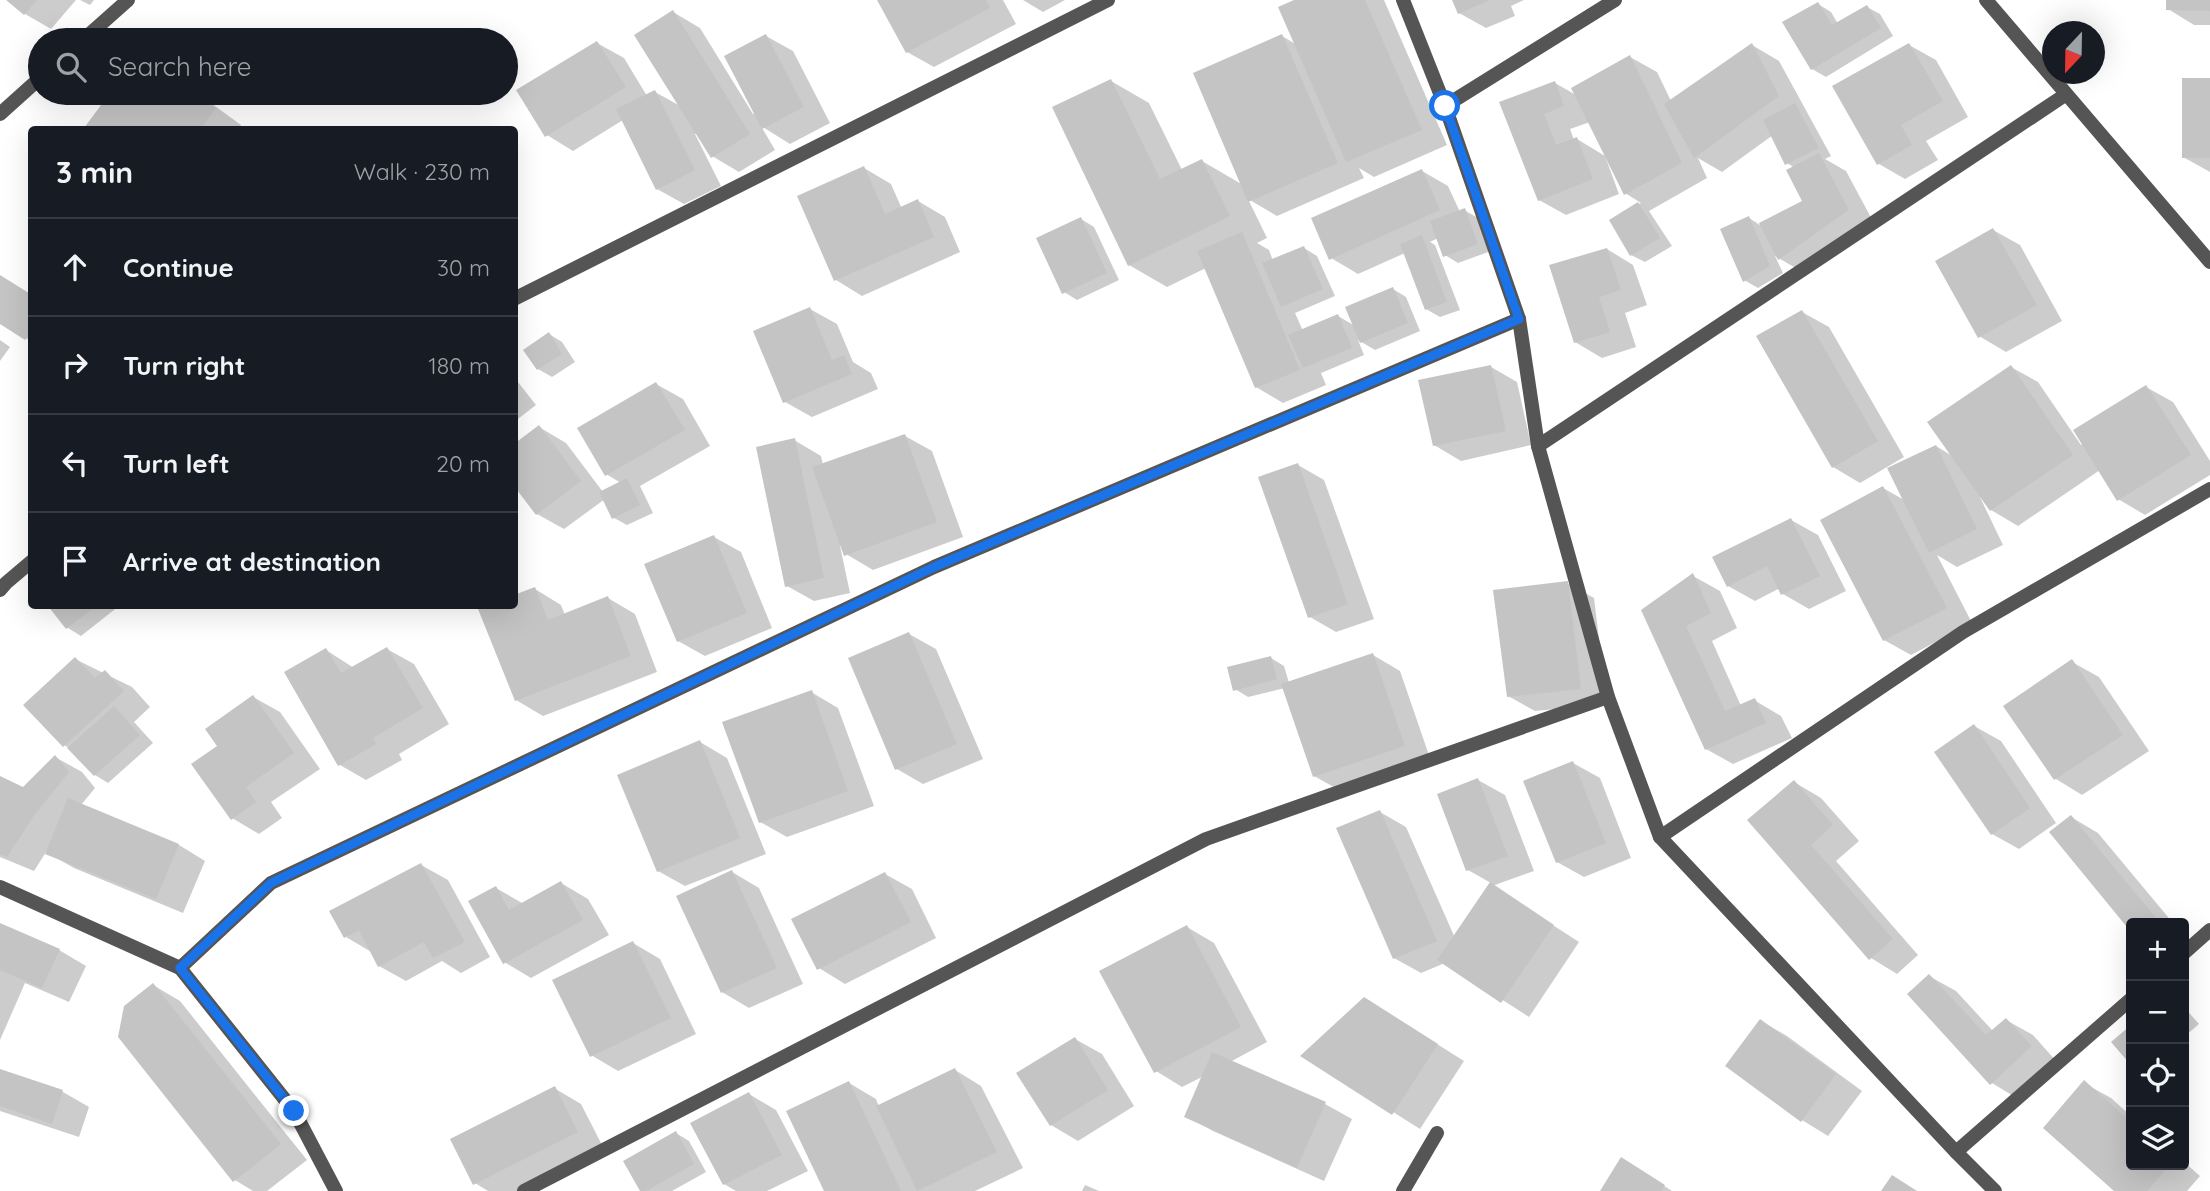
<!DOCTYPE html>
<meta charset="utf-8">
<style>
:root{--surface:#171b24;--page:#242831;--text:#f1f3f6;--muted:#9ea1a6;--line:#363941}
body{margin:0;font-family:Quicksand,sans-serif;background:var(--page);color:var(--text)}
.controls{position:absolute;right:21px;bottom:21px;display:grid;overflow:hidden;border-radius:7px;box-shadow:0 7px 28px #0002}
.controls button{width:63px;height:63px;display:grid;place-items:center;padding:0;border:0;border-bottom:2px solid var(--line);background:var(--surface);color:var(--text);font:35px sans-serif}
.compass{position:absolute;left:2042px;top:21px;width:63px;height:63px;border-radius:50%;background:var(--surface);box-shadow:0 7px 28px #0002;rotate:202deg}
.stop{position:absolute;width:21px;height:21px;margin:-16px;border:5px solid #1a73e8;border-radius:50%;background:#fff}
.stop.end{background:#1a73e8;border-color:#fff;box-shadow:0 2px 7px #0008}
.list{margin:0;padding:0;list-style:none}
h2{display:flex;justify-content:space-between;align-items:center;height:91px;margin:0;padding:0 28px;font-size:30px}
h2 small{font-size:23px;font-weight:400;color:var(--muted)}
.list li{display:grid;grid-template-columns:46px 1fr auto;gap:21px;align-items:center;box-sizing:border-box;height:98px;padding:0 28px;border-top:2px solid var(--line)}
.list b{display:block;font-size:26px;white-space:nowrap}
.list em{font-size:23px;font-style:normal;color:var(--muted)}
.icon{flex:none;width:38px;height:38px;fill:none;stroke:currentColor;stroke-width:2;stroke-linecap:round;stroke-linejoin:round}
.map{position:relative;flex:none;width:2210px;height:1191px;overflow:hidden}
.search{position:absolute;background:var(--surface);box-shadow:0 7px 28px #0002;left:28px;top:28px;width:490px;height:77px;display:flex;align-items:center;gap:18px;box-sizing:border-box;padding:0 24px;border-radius:38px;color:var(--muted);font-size:26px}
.panel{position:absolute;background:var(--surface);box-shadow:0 7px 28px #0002;left:28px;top:126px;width:490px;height:483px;border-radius:7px}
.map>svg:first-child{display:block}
.shadow{fill:#0003}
.building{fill:#c4c4c4}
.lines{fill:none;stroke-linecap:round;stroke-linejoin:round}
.street{stroke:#555;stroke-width:14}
.route{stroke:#1a73e8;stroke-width:9}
</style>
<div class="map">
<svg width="2210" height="1191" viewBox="0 0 2210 1191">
<rect width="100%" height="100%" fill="#fff"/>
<g class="shadow">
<polygon points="9,0 76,0 51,29 25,14"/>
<polygon points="80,0 94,0 90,5"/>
<polygon points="879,0 1003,0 1016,24 934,67 907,52"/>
<polygon points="1023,0 1065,0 1043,12"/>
<polygon points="1299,0 1384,0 1447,145 1374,177 1359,168 1364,178 1277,216 1248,199 1267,238 1257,243 1269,250 1273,261 1304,248 1317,256 1335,296 1295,313 1303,331 1338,316 1355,326 1393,289 1406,297 1420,331 1375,350 1358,340 1364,355 1321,373 1326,385 1283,403 1256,387 1206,268 1167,287 1129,265 1111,81 1149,103 1182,170 1202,161 1243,185 1282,36 1297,45"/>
<polygon points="1453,0 1524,0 1511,6 1515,16 1486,28 1459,13"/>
<polygon points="2168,0 2210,0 2210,25 2194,25 2168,9"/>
<polygon points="1818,4 1831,12 1838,24 1867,7 1880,14 1893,36 1826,77 1812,69"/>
<polygon points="673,12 700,28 753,114 756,113 766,36 793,51 830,123 790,144 761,126 775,150 739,172 712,156 698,133 695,134 721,186 684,204 657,189 623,120 573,151 547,135 597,43 624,58 647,96 655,92 682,107"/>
<polygon points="1752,45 1779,61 1831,156 1825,159 1846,171 1875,225 1806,274 1775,256 1783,273 1758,288 1744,280 1749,218 1760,225 1805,201 1795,168 1787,163 1773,135 1722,172 1698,158 1707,178 1649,211 1672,246 1645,262 1631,255 1611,221 1641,203 1625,193 1590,122 1570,129 1574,140 1577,139 1605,156 1619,194 1566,215 1539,200 1501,103 1555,83 1576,95 1630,57 1657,72 1671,101"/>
<polygon points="1909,45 1936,60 1968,117 1926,141 1938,160 1905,179 1879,164"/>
<polygon points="2210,80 2210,172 2183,157"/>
<polygon points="112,93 197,93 241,125 238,130 89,130 87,128"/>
<polygon points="864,168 891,184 902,209 918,201 945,217 960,252 862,296 836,280"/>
<polygon points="1422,171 1448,186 1460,212 1464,210 1478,218 1491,251 1458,263 1445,255 1438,238 1430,242 1435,245 1460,310 1440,317 1426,309 1405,253 1358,274 1331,258"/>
<polygon points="1081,219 1094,227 1119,280 1077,300 1064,292"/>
<polygon points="1993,230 2020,245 2062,321 2006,352 1979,336"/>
<polygon points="1607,249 1633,265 1647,305 1625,313 1636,347 1602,358 1575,342"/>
<polygon points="0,276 32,296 32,342 0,322"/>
<polygon points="810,309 837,324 853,362 871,373 878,389 812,417 785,402"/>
<polygon points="1802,312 1829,327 1904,457 1860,483 1833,467"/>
<polygon points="549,334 562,342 575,362 552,377 538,369 526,350"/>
<polygon points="0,340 10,347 0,361"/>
<polygon points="1491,367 1517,382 1531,445 1461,461 1434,445"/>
<polygon points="2011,367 2038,382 2081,445 2146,387 2173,402 2210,461 2210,475 2145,515 2118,499 2100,470 2018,526 1991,510 1982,496 1980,497 2003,545 1957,567 1937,555 1972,623 1911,655 1884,640 1883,488 1906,501 1936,446 1954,457"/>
<polygon points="514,377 536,405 514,422"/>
<polygon points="656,384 683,399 710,446 640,486 653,513 627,525 614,518 605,499 564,529 537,514 539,427 566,443 603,492 621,483 606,474"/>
<polygon points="905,436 932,451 963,537 873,570 846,554 842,545 840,546 850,593 814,601 787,586 794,440 821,456 823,465"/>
<polygon points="1298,465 1324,480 1374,619 1336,632 1310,617"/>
<polygon points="1791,520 1818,535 1846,591 1809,609 1783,594 1780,588 1755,601 1728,586"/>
<polygon points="714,537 741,552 772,628 705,656 678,641"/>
<polygon points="1693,576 1720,591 1737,628 1712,641 1741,706 1754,700 1781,716 1792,738 1733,764 1706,749 1643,611"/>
<polygon points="1567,583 1594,598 1607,704 1535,711 1508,696"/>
<polygon points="535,589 561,605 565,615 608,598 635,614 657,672 543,716 516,700 481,610 492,606 514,606"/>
<polygon points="50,606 119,606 81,636 68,628"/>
<polygon points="909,634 936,649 983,759 923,784 897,769"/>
<polygon points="387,649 414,664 449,724 399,754 402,760 366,780 340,765 326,650 354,668"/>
<polygon points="1373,655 1400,671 1431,761 1341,791 1314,776 1285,688 1248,697 1235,689 1271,658 1284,666 1289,683"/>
<polygon points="75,659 132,687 150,707 134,722 153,743 108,783 95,775 72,750 64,745"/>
<polygon points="2072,662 2099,677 2149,751 2082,795 2056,779 2006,706"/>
<polygon points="811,692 838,708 874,806 787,837 760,822"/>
<polygon points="253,697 280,712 320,769 271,802 282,818 259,834 232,818 219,746"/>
<polygon points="1974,726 2001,741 2056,823 2019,849 1992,834"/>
<polygon points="700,742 727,758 766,854 685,886 658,871"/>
<polygon points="55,757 82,772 95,788 81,805 179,845 205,861 183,913 74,868 46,852 34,871 0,857 0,778 24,789"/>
<polygon points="1573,763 1600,778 1631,858 1584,877 1557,862"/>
<polygon points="1478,780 1505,795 1534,871 1492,886 1579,942 1529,1017 1445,963 1421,973 1394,958 1380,812 1406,827 1455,938 1491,883 1468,870"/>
<polygon points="1794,782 1821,798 1859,841 1836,861 1918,955 1897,974 1871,958 1750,821"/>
<polygon points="2071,817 2098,833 2173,923 2131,923 2131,929 2052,833"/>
<polygon points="421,865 448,880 490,957 461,973 442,961 406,981 379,966 373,953 346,937"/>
<polygon points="732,872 759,888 803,984 749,1008 722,992"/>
<polygon points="885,874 912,889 936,938 845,984 819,968"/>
<polygon points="561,883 588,899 609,935 531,978 504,962 496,888 522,903"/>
<polygon points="0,925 59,950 86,966 69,1002 25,983 0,1040"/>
<polygon points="1187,927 1214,943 1267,1042 1230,1062 1325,1104 1352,1119 1324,1181 1213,1131 1186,1116 1204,1076 1182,1087 1156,1071"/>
<polygon points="633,943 660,959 696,1034 618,1071 591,1055"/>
<polygon points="1929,976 1956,991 1993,1031 2006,1020 2033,1035 2057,1062 2018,1099 1992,1083"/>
<polygon points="153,985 180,1001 307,1160 267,1191 253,1191 235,1180"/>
<polygon points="2184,1007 2199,1024 2184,1037"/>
<polygon points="1391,1015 1464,1061 1420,1129 1303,1055"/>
<polygon points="1761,1021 1787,1036 1862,1091 1828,1136 1802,1120"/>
<polygon points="1075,1039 1102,1054 1134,1106 1078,1141 1051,1125"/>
<polygon points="955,1070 981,1086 1023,1168 975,1191 825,1191 849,1083 876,1099 879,1107"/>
<polygon points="0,1071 63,1092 89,1107 79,1137 0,1111"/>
<polygon points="2084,1083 2111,1098 2131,1116 2131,1165 2184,1165 2184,1162 2200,1176 2187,1191 2117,1191"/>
<polygon points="554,1088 581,1104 603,1147 517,1191 488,1191 475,1183"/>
<polygon points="749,1094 776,1110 808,1171 767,1191 736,1191 724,1184"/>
<polygon points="676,1133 689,1141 706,1172 672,1191 642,1191"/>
<polygon points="1635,1167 1672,1191 1602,1191"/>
<polygon points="1085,1185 1099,1191 1082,1191"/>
</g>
<g class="building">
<polygon points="6,0 37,0 24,15"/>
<polygon points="877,0 986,0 990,8 906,53"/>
<polygon points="1294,0 1365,0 1422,130 1346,162 1278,7"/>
<polygon points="1452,0 1490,0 1458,14"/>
<polygon points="2166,0 2210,0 2210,11 2166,10"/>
<polygon points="1818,2 1832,25 1867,5 1881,28 1811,70 1782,22"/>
<polygon points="673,10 750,134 711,158 634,35"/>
<polygon points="766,34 804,107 762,129 724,56"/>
<polygon points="1282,34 1338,163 1248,202 1193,73"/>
<polygon points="597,41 626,87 545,137 516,90"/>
<polygon points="1752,43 1779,96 1694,158 1664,104"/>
<polygon points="1909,43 1943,101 1901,125 1912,145 1877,165 1832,86"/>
<polygon points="1630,55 1682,163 1624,195 1571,88"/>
<rect x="2182" y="78" width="28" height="80"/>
<polygon points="1111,79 1160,179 1202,159 1230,216 1128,266 1052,107"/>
<polygon points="1555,81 1564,106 1544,114 1556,145 1577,137 1593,179 1538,201 1499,102"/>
<polygon points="655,90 695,170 656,190 616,109"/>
<polygon points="110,93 194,93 216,108 200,130 86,130 84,128"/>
<polygon points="1795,103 1819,148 1785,165 1763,120"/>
<polygon points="1819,153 1849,210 1778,260 1759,223 1802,201 1786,170"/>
<polygon points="864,166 885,214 918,199 934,237 834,281 797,196"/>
<polygon points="1422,169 1440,210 1329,260 1311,218"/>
<polygon points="1638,202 1660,238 1630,256 1609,220"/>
<polygon points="1465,208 1478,244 1443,257 1430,221"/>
<polygon points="1749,216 1770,266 1743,282 1720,229"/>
<polygon points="1081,217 1107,273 1062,294 1036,238"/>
<polygon points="1993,228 2037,305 1978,338 1935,261"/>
<polygon points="1242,232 1300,370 1255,388 1197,251"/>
<polygon points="1422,235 1447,302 1425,310 1400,244"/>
<polygon points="1304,246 1323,289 1281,307 1262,263"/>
<polygon points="1607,248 1621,290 1599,297 1610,332 1574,343 1549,265"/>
<polygon points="0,275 32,295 32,330 25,340 0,324"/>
<polygon points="1393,287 1408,323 1360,343 1345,307"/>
<polygon points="810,307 832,360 844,355 852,374 783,403 753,331"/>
<polygon points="1802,310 1878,441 1832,468 1756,336"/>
<polygon points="1338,314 1352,348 1303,368 1288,335"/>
<polygon points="549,332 562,354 537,370 523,350"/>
<polygon points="1491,365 1506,431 1433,446 1418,380"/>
<polygon points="2011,365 2073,455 1990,511 1927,422"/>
<polygon points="656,382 685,430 605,476 577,428"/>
<polygon points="2146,385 2191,455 2117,501 2073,430"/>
<polygon points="539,425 581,481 536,515 514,486 514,444"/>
<polygon points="905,434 937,522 844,556 812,467"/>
<polygon points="795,438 824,578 785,587 756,447"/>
<polygon points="1936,445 1977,529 1929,553 1887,468"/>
<polygon points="1298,463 1348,604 1308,618 1258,477"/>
<polygon points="627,478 640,505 612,519 599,492"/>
<polygon points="1883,486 1947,608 1883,641 1820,520"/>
<polygon points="1791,518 1820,576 1781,595 1767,566 1727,587 1712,557"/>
<polygon points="714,535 747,613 677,642 644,564"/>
<polygon points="1693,573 1711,613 1686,626 1725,711 1755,698 1766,723 1705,750 1641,610"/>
<polygon points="1568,581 1581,689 1507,697 1493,590"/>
<polygon points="535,587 548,620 608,596 631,656 515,701 478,609 487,606 514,606 514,595"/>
<polygon points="48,606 96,606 66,629"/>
<polygon points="909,632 957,744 895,770 848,658"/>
<polygon points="387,647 423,708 373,738 376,744 338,766 284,672 326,648 341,673"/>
<polygon points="1373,653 1405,746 1313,777 1281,684"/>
<polygon points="1271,656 1277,679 1233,691 1227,667"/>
<polygon points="75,657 95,678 105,670 124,691 63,747 23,705"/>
<polygon points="2072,659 2123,735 2054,780 2003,706"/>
<polygon points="812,690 848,791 759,823 722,722"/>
<polygon points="253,695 294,753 246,787 256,802 231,820 191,764 217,746 205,729"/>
<polygon points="114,706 140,735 94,776 67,748"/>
<polygon points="1974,724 2030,808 1991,835 1934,752"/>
<polygon points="700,740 740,838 657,872 617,775"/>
<polygon points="55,755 69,772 35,814 7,857 0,854 0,776 23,787"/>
<polygon points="1573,761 1606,843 1556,863 1523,781"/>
<polygon points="1478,778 1508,856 1466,871 1437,794"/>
<polygon points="1794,780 1833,825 1811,845 1893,939 1869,960 1747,820"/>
<polygon points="68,798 179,844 156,899 45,854"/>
<polygon points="1380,810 1437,941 1393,959 1336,828"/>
<polygon points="2071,815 2160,923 2131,923 2131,932 2049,832"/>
<polygon points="421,863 465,942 433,958 424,942 378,967 359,930 344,938 329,911"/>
<polygon points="732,870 777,968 721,993 676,896"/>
<polygon points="885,872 911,922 817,970 791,919"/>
<polygon points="561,881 583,920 503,964 468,901 496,886 509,910"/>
<polygon points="1490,882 1554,925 1501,1003 1437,960"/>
<polygon points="0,923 60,949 42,988 0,970"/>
<polygon points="1187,925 1241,1027 1154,1073 1099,971"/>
<polygon points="633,941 671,1018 590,1057 552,980"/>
<polygon points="1929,974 1986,1035 2006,1018 2032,1046 1990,1085 1907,994"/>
<polygon points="153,983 281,1144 233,1182 118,1037 124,1006"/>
<polygon points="1364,997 1438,1044 1392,1115 1300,1056"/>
<polygon points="1760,1019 1836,1074 1801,1122 1725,1066"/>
<polygon points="2131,1025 2131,1063 2130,1064 2111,1042"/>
<polygon points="1075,1037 1108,1090 1050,1126 1016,1073"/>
<polygon points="1212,1052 1326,1102 1297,1168 1184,1117"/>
<polygon points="955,1068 997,1152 917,1191 876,1106"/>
<polygon points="0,1069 63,1090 52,1124 0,1106"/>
<polygon points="2084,1080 2131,1122 2131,1165 2170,1165 2147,1191 2114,1191 2043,1128"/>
<polygon points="849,1081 901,1191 824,1191 786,1111"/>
<polygon points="555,1086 578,1132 473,1185 450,1139"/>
<polygon points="749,1092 782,1155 723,1185 690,1123"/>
<polygon points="676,1131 694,1164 646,1191 640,1191 623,1161"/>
<polygon points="1621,1157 1665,1185 1661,1191 1600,1191"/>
<polygon points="1892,1175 1917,1191 1881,1191"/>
</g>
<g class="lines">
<g class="street">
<polyline points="1403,0 1445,106 1519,319 1538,446 1608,697 1660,837 1956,1152 1995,1191"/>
<polyline points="1986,0 2210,262"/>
<polyline points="83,40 128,0"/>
<polyline points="1445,106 1615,0"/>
<polyline points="0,114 40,78"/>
<polyline points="514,299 1108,0"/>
<polyline points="1538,446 2065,95"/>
<polyline points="0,590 6,583 32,561"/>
<polyline points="1660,837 1963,632 2210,489"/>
<polyline points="0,887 180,968 294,1111 336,1191"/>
<polyline points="2184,953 2210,930"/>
<polyline points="180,968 271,883 934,567 1519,319"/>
<polyline points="1956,1152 2131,999"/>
<polyline points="524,1191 1206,839 1608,697"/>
<polyline points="1403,1191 1437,1133"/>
</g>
</g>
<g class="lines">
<polyline class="route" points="294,1111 180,968 271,883 934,567 1519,319 1445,106"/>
</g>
</svg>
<div class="controls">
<button>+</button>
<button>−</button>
<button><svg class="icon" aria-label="locate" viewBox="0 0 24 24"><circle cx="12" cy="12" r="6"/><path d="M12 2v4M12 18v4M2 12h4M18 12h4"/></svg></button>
<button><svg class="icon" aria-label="layers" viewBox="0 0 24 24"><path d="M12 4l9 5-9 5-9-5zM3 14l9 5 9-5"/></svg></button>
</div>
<svg class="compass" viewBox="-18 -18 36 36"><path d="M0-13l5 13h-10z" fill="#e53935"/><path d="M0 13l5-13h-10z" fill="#9ea1a6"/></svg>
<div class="stop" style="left:1445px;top:106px"></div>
<div class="stop end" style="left:294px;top:1111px"></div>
<div class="search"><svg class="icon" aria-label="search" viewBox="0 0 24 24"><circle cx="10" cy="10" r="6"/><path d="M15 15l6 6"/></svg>Search here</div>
<section class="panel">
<h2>3 min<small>Walk · 230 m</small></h2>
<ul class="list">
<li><svg class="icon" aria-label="ahead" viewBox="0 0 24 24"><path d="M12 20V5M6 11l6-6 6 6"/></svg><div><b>Continue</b></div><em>30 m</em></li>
<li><svg class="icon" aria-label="right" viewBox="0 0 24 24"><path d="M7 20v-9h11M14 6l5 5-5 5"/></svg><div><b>Turn right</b></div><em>180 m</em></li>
<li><svg class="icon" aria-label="left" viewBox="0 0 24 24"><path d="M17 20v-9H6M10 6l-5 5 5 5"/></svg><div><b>Turn left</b></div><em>20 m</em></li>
<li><svg class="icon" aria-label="arrive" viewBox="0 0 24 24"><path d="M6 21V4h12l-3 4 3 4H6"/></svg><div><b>Arrive at destination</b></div></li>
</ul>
</section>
</div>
